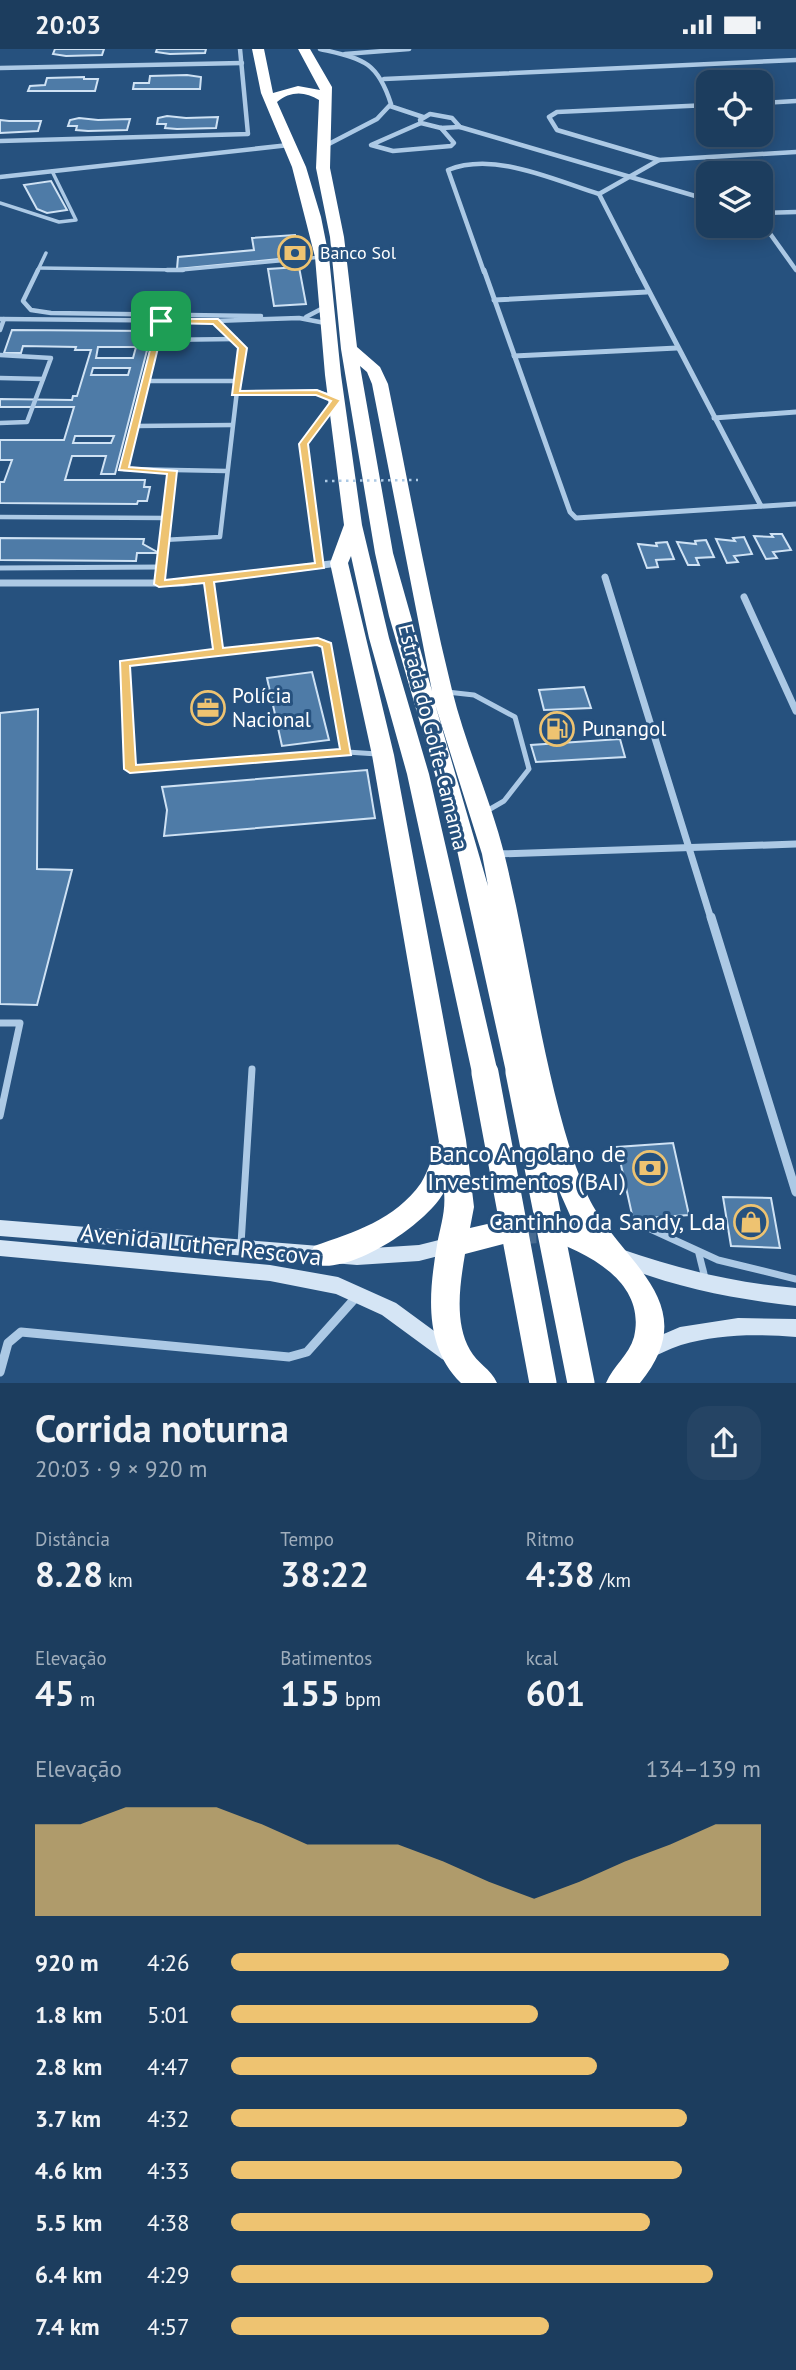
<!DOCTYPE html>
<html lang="pt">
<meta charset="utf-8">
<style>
body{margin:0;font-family:"PT Sans",sans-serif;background:#254464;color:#f1f3f6;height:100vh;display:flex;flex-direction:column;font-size:26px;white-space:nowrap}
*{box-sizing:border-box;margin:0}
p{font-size:23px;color:#a0aebc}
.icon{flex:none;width:38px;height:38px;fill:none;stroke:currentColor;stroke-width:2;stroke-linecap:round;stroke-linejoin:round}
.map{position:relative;height:1334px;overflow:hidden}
.side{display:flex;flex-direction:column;background:#1c3d5e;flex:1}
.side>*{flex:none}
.fabs{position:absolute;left:696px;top:21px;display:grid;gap:14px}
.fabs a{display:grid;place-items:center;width:77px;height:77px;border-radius:14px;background:#1c3d5e;box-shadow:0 4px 18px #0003,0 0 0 2px #3a5673;font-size:35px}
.pin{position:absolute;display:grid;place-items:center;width:60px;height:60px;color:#fff;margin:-30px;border-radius:14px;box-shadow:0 4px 10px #0006}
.round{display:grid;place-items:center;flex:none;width:74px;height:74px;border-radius:21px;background:#254464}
.head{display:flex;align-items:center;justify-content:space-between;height:119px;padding:0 35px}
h1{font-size:38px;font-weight:700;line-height:52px}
.figures{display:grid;grid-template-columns:repeat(3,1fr);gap:10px;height:119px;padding:7px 35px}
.figures div{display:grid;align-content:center}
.figures b{font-size:35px;font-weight:700}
.figures small{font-size:19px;font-weight:400}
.figures p{font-size:19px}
.chart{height:196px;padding:14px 35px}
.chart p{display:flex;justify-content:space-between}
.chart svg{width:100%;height:126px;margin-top:7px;fill:#eec371;opacity:.7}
ul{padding:0 35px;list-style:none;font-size:23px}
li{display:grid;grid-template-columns:112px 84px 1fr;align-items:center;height:52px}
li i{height:18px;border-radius:9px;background:#eec371}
.status{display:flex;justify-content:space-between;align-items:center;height:49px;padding:0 35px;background:#1c3d5e;direction:ltr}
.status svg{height:19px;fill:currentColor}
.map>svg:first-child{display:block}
</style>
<div class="status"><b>20:03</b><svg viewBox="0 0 49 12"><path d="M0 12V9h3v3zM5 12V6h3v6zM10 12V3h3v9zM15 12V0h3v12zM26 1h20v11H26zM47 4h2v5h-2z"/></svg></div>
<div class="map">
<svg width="796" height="1334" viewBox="0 0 796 1334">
<rect width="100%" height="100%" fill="#26517e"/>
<g fill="#4e7ba7" stroke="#cfe2f4" stroke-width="2" fill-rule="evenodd">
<polygon points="55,0 104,0 102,6 66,7 53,5"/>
<polygon points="157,0 206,0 205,4 170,5 156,3"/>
<polygon points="187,26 201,28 200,40 133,40 134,34 149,34 150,27"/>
<polygon points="84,28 84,30 98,30 95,42 28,42 30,37 45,36 47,29"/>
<polygon points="167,67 186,69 218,68 216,79 177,80 165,79 166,75 157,75 158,69"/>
<polygon points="79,69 98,71 130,70 127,81 88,82 76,81 77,77 68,77 70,71"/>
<polygon points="0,71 9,72 41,72 38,82 0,84"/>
<polygon points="51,132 67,161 47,164 37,160 24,136"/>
<polygon points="295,186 299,208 177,220 178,208 254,201 252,189"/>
<polygon points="299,218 306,255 274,257 268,220"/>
<path d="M12,281L152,282L115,425H101L106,407H72L65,431H145L144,438H150L147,452H138L137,455L0,454V433H4L12,411H0V391H64L74,358H0V350L72,351L73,347H77L91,301H75L76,298L23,297L21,304H4ZM98,298H136L133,309H96ZM93,319H130L128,326H91ZM75,387H114L111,394H73Z"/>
<polygon points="771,485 782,485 791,501 773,503 777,509 766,510 754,487 773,488"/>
<polygon points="744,488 752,505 734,507 738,513 727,514 716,490 735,492 733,489"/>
<polygon points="0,489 144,490 143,495 159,504 137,504 136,512 0,511"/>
<polygon points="706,491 714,508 696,509 699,516 688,516 677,493 696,495 695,492"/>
<polygon points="667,493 674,510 656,511 658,518 647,519 638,495 657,497 656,494"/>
<polygon points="312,623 329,691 282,697 267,629"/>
<polygon points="584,638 591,659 544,661 539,641"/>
<polygon points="38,660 37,820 72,821 37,956 0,955 0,664"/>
<polygon points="620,690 625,708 536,713 531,696"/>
<polygon points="367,721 375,769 164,787 167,761 162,738"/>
<polygon points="673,1094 689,1166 633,1170 617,1098"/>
<polygon points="723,1148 771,1149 780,1199 731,1197"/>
</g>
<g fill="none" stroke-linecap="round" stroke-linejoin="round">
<polyline stroke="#476b91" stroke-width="27" stroke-dasharray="27 13" stroke-linecap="butt" points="509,1182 554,1180"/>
<g stroke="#acc9e5" stroke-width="3.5">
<polyline points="0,154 59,173 76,171 52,122"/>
<polyline points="39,219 181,221 322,208"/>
<polyline points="37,223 46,204"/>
</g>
<g stroke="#acc9e5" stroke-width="4.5">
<polyline points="38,221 23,252 31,261 51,264 261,267"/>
<polyline points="167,221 183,221"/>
<polyline points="306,268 325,258"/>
<polyline points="0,270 215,272 299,269 325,274"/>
<polyline points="161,272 124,420 226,422"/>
<polyline points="0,281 4,270"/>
<polyline points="156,291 236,290"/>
<polyline points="0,306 51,309 27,373 0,374"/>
<polyline points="0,329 43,330"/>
<polyline points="146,332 237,332"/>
<polyline points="236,344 317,343 333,348"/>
<polyline points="136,377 232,376"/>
<polyline points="0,468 166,469"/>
<polyline points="163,491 220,488 242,299 215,272"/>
<polyline points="162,506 172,422"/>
<polyline points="319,506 303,395 333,355"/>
</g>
<g stroke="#acc9e5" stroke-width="5">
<polyline points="318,505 320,516"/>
<polyline points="0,519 161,518"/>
<polyline points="208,531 219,603"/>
<polyline points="159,535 162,505"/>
<polygon points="324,593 328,597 347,703 130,720 124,614"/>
<polyline points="447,643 474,646 515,668 529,720 504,752 485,763"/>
<polyline points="347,703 377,705"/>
</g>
<g stroke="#acc9e5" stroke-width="7">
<polyline points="0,974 20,974 0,1067"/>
<polyline points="646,1178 718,1211 796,1230"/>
<polyline points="241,1195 252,1020"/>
<polyline points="699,1205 705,1229"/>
</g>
<g stroke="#acc9e5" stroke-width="4.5">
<path d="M320,0C362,10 377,11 391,55L377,70L323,98"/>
<polyline points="345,5 409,0"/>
<polyline points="0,19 242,14"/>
<polyline points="384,30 796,11"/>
<polyline points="761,54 796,52"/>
<polyline points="709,56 557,63 549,68 557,81 659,111 796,103"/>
<polyline points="390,57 423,68"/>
<polygon points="430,65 452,69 460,78 441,79 421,74 420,71"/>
<polyline points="421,74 371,96 393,102 451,97 454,94 441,79"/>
<polyline points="460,78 709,151"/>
<polyline points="0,92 248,85 240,0"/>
<polyline points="0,128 289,96"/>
<polyline points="761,164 796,163"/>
<polyline points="761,172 796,221"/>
<path d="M484,223L448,121C494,102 554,131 599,145"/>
<polyline points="639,223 599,145 659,111"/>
</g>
<g stroke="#acc9e5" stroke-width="5">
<polyline points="484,221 570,463 576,469 796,455"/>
<polyline points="638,221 761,457"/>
<polyline points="494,251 647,243"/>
<polyline points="514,307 677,299"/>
<polyline points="714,369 796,363"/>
</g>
<g stroke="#acc9e5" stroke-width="7">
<polyline points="605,528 711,870"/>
<polyline points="0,534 182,534 338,514"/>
<polyline points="744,548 796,662"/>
<polyline points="497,805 796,795"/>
</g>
<g stroke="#acc9e5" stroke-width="9">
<polyline points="711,868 796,1143"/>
<polyline points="0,1323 8,1294 21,1283 289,1308 307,1303 358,1246"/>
</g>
<g fill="#d5e5f5" fill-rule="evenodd">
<polygon points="0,1171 357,1200 419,1196 451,1188 458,1190 461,1196 458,1202 419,1212 357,1216 0,1187"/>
<polygon points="0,1191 270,1216 338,1228 396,1254 456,1298 459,1304 456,1310 449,1313 442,1310 382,1266 336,1245 270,1232 0,1207"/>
<path d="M621,1200C679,1220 735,1234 796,1239V1257C733,1250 673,1238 614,1214L611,1208L614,1202Z"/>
<path d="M738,1269L796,1270V1288C757,1285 718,1285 681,1296C668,1300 657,1307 645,1311L638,1308L635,1302L638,1296L680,1278Z"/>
</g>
<path fill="#fff" fill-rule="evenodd" d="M252,0H264L273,44L298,37L320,41L298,0H310L332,38L330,119L344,188L357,298L380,318L388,335C409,437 427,540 452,641C466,698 491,751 505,808C530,910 542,1018 576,1118C581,1130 586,1145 593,1157C628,1218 703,1257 640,1334H606C613,1317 629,1306 634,1288C647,1232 586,1203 544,1189L540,1180L544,1171L554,1168L573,1173L549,1119L527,1031L519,1033L510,1030L506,1023L457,801L389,567L375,504L341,300L330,188L316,119L319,51C305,42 290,42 277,53L306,118L321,168L329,208L341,326L362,476L389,589L429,725L498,1024L494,1031L485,1034L476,1031L472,1024L407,725L369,589L351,507L348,514L394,706L466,1091L474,1158L470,1179L509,1170L519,1173L523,1182L519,1191L465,1205C460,1235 454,1273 470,1301C477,1314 491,1320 497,1334H461C423,1297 429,1243 437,1196C440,1178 446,1163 444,1143C427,1175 349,1227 314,1215L310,1206L314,1197C354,1183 395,1171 421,1134C429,1121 432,1107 439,1093L372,706L330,514L344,476L325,326L315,208L292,118L261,44ZM360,317L367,323L372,335L432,642L393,504ZM435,655L482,805L488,837Z"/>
<polyline stroke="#acc9e5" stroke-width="2.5" stroke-dasharray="2.5 4.5" stroke-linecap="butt" points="325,432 418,431"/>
<g stroke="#fff" stroke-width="27">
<polyline points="519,1023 581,1334"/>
<polyline points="485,1024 543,1334"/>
</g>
</g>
<path fill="#eec371" stroke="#fff" stroke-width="2" fill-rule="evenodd" d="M158,270H218L247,299L240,342L317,341L341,351L308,395L324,519L214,533L223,599L318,589L331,594L351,706L130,724L124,720L120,612L213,600L204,534L159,538L154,535L167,425L119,421ZM164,274L213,275L238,299L232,346H316L331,352L299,395L315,514L165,531L177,422L129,418ZM317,596L322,598L340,700L136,716L130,617Z"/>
<defs>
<g id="bank-ring" transform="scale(1.75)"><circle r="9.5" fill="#26517e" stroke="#eec371" stroke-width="1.5"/><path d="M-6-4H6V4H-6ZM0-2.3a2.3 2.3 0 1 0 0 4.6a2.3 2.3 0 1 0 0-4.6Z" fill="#eec371"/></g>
<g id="office-ring" transform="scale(1.75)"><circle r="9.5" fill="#26517e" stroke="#eec371" stroke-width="1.5"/><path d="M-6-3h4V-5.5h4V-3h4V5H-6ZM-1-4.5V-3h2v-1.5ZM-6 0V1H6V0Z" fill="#eec371"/></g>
<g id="fuel-ring" transform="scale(1.75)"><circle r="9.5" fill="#26517e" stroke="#eec371" stroke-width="1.5"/><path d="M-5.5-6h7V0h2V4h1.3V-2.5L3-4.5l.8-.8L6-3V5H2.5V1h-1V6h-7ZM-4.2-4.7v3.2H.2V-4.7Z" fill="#eec371"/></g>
<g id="shop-ring" transform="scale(1.75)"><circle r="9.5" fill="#26517e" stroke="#eec371" stroke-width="1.5"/><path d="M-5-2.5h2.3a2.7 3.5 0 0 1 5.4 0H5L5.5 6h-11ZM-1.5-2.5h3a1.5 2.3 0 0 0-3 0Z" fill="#eec371"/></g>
</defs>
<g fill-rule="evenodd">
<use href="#bank-ring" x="295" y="204"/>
<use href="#office-ring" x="208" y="659"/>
<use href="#fuel-ring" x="557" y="680"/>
<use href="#bank-ring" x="650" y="1119"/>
<use href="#shop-ring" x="751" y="1173"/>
</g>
<g text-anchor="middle" stroke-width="6" stroke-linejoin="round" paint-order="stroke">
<g font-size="18" fill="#fff" stroke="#26517e" text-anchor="start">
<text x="320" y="210">Banco Sol</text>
</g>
<g font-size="21" fill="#fff" stroke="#26517e" text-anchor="start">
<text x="232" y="654">Polícia<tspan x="232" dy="24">Nacional</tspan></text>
<text x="582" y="687">Punangol</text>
</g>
<g font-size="21" fill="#fff" stroke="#26517e">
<text transform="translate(433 688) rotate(76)" y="7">Estrada do Golfe-Camama</text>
</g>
<g font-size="24" fill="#fff" stroke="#26517e" text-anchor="end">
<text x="626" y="1113">Banco Angolano de<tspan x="626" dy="28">Investimentos (BAI)</tspan></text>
<text x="726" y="1181">Cantinho da Sandy, Lda</text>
</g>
<g font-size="24" fill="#fff" stroke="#26517e">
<text transform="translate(201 1196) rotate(6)" y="8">Avenida Luther Rescova</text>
</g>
</g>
</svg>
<div class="fabs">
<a><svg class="icon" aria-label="locate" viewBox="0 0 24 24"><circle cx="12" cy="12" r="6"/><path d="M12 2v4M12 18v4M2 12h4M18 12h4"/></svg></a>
<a><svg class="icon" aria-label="layers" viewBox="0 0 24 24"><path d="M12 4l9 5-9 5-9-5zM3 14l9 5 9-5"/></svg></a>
</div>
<div class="pin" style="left:161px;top:272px;background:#1e9e55"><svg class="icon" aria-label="arrive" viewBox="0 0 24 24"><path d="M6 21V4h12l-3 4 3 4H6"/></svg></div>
</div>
<section class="side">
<div class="head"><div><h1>Corrida noturna</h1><p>20:03 · 9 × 920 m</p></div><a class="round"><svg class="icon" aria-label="share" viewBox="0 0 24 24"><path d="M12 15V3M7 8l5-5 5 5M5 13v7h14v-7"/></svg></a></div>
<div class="figures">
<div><p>Distância</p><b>8.28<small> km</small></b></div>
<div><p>Tempo</p><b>38:22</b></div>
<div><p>Ritmo</p><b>4:38<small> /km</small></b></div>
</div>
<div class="figures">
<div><p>Elevação</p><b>45<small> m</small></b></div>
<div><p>Batimentos</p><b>155<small> bpm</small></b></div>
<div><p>kcal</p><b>601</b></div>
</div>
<div class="chart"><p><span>Elevação</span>134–139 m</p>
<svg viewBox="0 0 160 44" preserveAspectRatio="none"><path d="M0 44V12L10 12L20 6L30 6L40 6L50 12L60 19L70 19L80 19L90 25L100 32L110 38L120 32L130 25L140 19L150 12L160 12V44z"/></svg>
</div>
<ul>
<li><b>920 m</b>4:26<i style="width:94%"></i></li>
<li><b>1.8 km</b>5:01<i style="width:58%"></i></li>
<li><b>2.8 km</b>4:47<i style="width:69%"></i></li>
<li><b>3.7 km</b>4:32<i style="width:86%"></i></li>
<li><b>4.6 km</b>4:33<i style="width:85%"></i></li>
<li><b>5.5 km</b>4:38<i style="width:79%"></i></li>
<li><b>6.4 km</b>4:29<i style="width:91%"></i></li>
<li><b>7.4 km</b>4:57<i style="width:60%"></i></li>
</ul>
</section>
